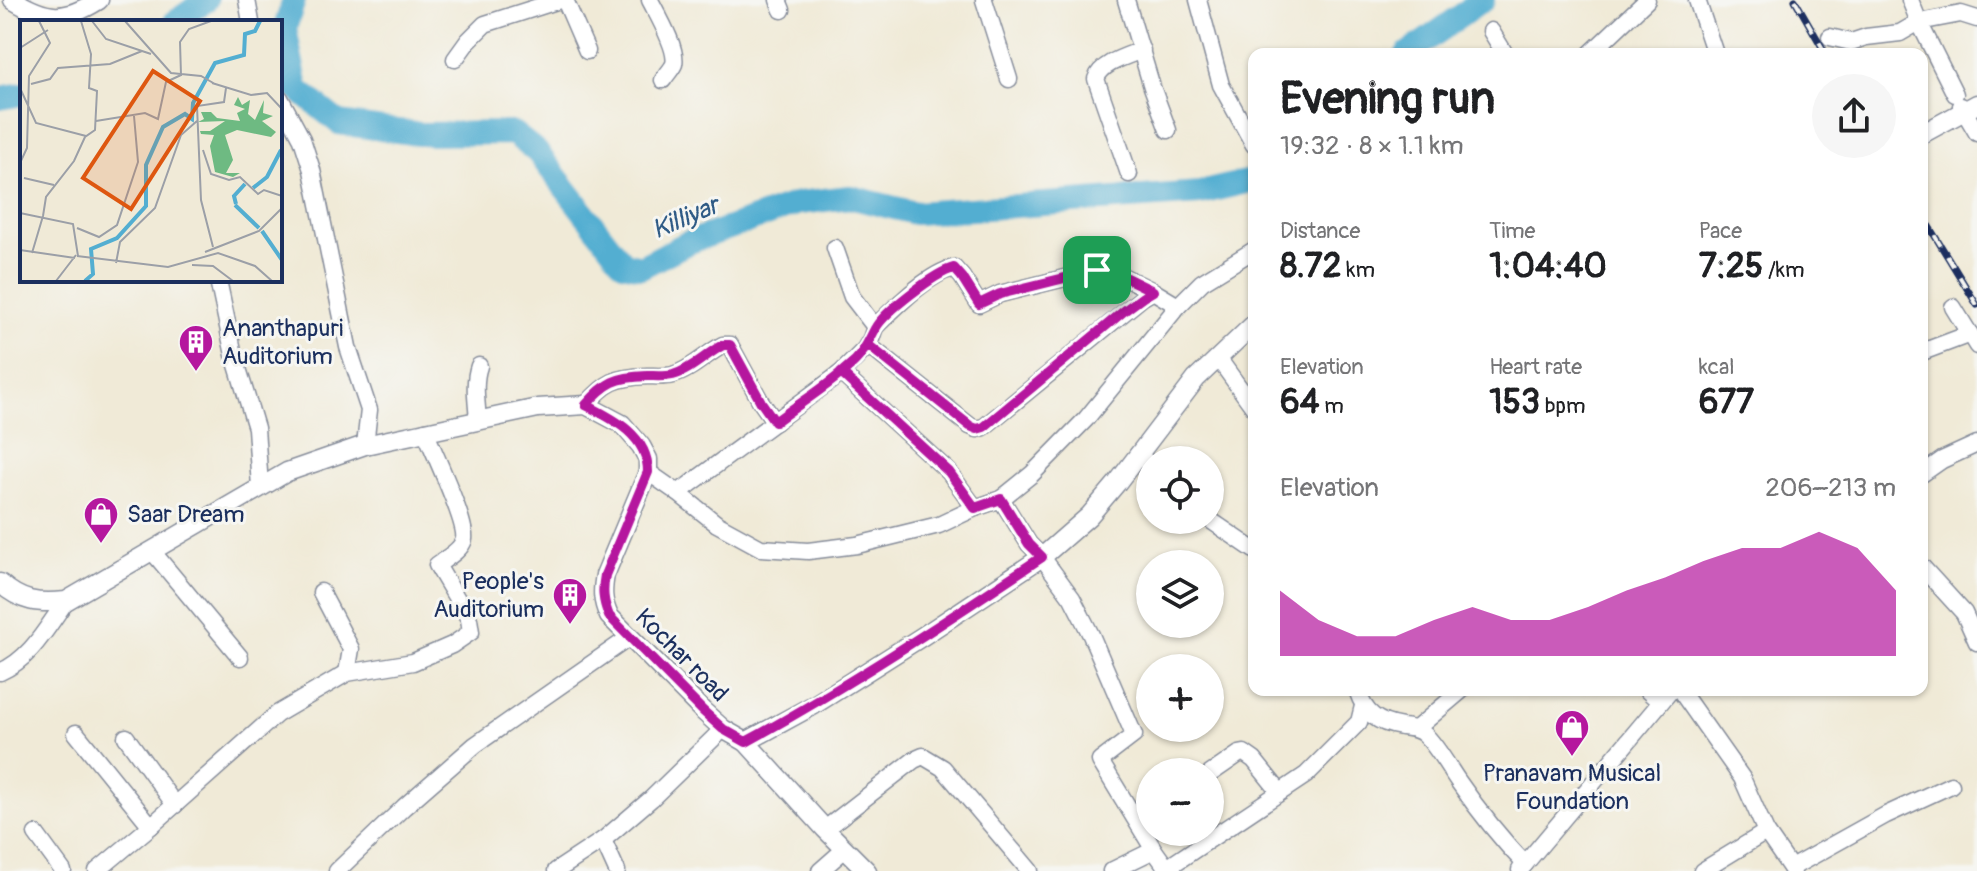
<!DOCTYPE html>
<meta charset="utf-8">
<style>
body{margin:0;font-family:Pangolin,sans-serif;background:#f6f6f6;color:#202124;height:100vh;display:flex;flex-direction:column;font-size:30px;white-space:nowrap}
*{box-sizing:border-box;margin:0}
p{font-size:26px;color:#757577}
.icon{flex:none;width:44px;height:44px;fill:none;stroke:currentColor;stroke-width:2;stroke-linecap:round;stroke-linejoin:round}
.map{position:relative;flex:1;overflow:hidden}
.side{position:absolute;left:1248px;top:48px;width:680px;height:648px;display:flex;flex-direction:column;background:#fff;border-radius:16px;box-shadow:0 2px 6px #0004}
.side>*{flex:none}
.buttons{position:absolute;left:1136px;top:446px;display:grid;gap:16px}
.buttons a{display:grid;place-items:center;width:88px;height:88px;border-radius:50%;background:#fff;box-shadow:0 2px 6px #0004;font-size:40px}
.pin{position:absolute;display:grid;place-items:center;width:68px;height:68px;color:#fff;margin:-34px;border-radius:16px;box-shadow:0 4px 12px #0006}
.round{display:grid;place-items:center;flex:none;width:84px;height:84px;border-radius:42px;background:#f6f6f6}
.summary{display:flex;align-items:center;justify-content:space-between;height:136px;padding:0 32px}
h1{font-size:44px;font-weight:800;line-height:60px}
.figures{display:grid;grid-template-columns:repeat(3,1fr);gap:12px;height:136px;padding:8px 32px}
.figures div{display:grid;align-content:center}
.figures b{font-size:34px;font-weight:800}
.figures small{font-size:22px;font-weight:400}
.figures p{font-size:22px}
.chart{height:224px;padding:16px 32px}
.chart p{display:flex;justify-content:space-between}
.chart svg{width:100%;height:144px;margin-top:8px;fill:#b5179e;opacity:.7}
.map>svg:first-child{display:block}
</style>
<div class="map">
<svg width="1977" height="871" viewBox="0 0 1977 871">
<rect width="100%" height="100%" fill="#f6f6f2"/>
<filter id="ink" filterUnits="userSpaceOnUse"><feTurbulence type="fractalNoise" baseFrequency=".0125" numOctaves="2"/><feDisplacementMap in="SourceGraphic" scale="16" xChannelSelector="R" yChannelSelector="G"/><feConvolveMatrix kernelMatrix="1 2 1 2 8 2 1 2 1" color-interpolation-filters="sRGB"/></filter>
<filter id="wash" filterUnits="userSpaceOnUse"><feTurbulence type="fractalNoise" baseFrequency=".006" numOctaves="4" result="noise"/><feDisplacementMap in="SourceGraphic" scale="32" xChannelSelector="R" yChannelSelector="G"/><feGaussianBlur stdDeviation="1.8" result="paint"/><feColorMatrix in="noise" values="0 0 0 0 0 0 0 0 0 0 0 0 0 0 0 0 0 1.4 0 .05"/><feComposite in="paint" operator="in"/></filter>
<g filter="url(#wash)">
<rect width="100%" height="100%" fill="#f0ead7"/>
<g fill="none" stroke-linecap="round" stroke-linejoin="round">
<g stroke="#53aed1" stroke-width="24">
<polyline points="294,0 285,28 297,89 339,123 419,134 513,133 537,152 623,263 641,267 687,243 799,203 850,197 915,213 1200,193 1254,180"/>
<polyline points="175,22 206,0"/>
<polyline points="1407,54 1483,0"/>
<polyline points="0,98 22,94"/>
</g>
</g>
</g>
<g filter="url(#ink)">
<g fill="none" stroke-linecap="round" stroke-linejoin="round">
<g stroke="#868c9a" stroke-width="19">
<g id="minor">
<polyline points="247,0 251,22"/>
<polyline points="565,0 587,51"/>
<path d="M650,0C657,14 678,49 674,64C672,69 666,75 663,80"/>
<polyline points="778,0 782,10"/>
<polyline points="984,0 1009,79"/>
<polyline points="1126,0 1152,87 1168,130"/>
<polyline points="1198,0 1221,85 1254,145"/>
<polyline points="1697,0 1715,54"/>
<polyline points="1910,0 1919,22 1961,14 1977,19"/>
<polyline points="1491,31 1505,54"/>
<polyline points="1830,37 1851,42 1866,37 1900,33 1919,22 1955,94"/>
<polyline points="1590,54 1647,0"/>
<polyline points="455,59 468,41 485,24 560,0"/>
<polyline points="280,98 302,139 312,170 348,347 369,410 365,445"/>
<polyline points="1961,106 1977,133"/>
<path d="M1129,174L1096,79C1101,63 1127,56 1142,50"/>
<polyline points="218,280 234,355 256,428 260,487"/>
<polyline points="1953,307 1977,346"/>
<path d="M875,327C895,308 927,274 954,268L962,277L979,304L1000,294L1097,270L1114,272L1153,291"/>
<polyline points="868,345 970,426 977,429 984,427 1143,297 1153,291 1178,306"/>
<polyline points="1922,352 1970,334"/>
<polyline points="1218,358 1254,408"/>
<polyline points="841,373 949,472 975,508"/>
<path d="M586,405C606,382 616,377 647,376C655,376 665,377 673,375C691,370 706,354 723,345H730L761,402L775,422"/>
<path d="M478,421C477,403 473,383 479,366"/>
<polyline points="1138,454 1150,465"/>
<polyline points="648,472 678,493 717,524 761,548 808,551 857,545 939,525 975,508 1001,499 1032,474 1086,419 1178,306 1202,282 1254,250"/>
<polyline points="1922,474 1942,460 1977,444"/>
<polyline points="678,493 841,373 865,349 871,339 875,327 852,297 835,248"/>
<polyline points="1001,499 1029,544 1042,557 1072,598 1091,635 1134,735 1100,761 1154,850 1169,871"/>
<polyline points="1210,520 1254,550"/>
<polyline points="152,551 240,657"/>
<polyline points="1922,567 1964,613 1977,642"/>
<polyline points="321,592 351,649 347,673"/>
<path d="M0,672C31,659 47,627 66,601"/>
<path d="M1357,690C1365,714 1377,723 1402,727C1411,728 1419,729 1425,735C1436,745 1449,768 1458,781C1478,810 1501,839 1525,864"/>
<polyline points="1647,690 1660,702"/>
<polyline points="1680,690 1742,778 1766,832 1793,871"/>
<polyline points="1416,729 1462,690"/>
<polyline points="76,733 151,826"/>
<polyline points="126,737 175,805"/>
<polyline points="1210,774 1239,754 1244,753 1254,760 1279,791"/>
<polyline points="825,829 914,760 923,756 943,768 1030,871"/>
<polyline points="36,834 63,871"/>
<polyline points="603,840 617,871"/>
<polyline points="1167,868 1306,775 1359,722 1363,706"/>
<polyline points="1791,868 1886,815 1951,785"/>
<polyline points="1520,870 1671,690"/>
<path d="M97,871L151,826L277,714L347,673L413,662L452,645L471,632L469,619L437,565C445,559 462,550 464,539C467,522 433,451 425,431"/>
<polyline points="337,871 404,807 475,745 630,637"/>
<polyline points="556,871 603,840 651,799 723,729"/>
<polyline points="820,871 845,849"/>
<polyline points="1111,871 1154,850"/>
<polyline points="1702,871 1766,832"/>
</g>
</g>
<g stroke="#868c9a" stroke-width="21">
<g id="tertiary">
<path d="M13,0C48,21 64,22 99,0"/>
<polyline points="1922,134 1977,104"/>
<path d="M0,583C21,602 38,604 66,601L287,472L365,445L538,408L586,405L622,424L641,446L648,459V472L605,575C602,591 602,601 609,616L703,711L723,729L746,742L825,829L867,871"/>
<polyline points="746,742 814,705 923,636 1042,557 1089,516 1117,483 1196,379 1254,324"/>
</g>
</g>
<use href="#minor" stroke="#fff" stroke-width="16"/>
<use href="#tertiary" stroke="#fff" stroke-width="18"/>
<g stroke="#1b2f5e" stroke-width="7">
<g id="rail">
<polyline points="1795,0 1826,54"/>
<polyline points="1922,215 1977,305"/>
</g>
</g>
<use href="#rail" stroke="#f6f6f2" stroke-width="4" stroke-dasharray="12" stroke-linecap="butt"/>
</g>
</g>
<g fill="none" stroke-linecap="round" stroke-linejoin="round" filter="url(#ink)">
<g stroke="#fff" stroke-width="16">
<path id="route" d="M1097,270L1000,294L979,304L962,277L954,268C936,272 883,313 875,329C869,340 865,351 855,361C832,384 801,402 775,422L761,402L730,345H723C706,354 691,370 673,375C665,377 655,376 647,376C616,377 606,382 586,405C614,419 648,436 648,472L605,575C602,591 603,601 609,616L703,711L723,729L746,742C848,686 945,622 1042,557L1029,544L1001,499L975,508L949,472L841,373L856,360L868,345L970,426L977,429L984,427L1124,311L1143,297L1153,291L1114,272L1097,270"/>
</g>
<use href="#route" stroke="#b5179e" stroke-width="10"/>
</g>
<defs>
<g id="building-pin" transform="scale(1.8)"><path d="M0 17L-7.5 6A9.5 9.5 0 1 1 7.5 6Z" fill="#b5179e" stroke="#f6f6f2"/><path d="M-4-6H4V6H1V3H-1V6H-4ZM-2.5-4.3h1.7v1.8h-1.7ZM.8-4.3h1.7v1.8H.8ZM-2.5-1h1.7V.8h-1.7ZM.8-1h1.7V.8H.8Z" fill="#fff"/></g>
<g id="shop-pin" transform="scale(1.8)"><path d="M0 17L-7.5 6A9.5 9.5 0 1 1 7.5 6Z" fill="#b5179e" stroke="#f6f6f2"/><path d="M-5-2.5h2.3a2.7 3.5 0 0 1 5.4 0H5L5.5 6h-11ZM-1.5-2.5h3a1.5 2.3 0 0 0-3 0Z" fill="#fff"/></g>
</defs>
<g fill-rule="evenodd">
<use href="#building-pin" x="196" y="342"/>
<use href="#shop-pin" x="101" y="514"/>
<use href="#building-pin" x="570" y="595"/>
<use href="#shop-pin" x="1572" y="727"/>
</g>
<g text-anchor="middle" stroke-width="6" stroke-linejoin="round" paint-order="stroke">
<g font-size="24" fill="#1b2f5e" stroke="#f6f6f2" text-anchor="start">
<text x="222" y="336">Ananthapuri<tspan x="222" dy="28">Auditorium</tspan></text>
<text x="127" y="522">Saar Dream</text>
<text x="544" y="589" text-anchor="end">People's<tspan x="544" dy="28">Auditorium</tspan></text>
<text x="1572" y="781" text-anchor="middle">Pranavam Musical<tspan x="1572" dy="28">Foundation</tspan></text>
</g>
<g font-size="24" fill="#1b2f5e" stroke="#f6f6f2">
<text transform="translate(682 655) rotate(45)" y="8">Kochar road</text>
</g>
<g font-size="26" font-style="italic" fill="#2f5b86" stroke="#f6f6f2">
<text transform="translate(685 217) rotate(-23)" y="9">Killiyar</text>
</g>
</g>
<g transform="translate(20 20)">
<rect width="262" height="262" fill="#f0ead7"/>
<path d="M218,77L222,85L230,80L228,94L235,100L244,80L243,93L253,96L242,101L256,112L251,117L217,110L205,115L213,140L206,153H220L213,157L195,152L190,126L194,115L181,114L180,111H190L205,101L178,102L184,99L181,92H191L197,98L220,101L217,93L225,89L214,85Z" fill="#6eba82"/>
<path fill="none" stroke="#53aed1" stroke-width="4" d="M233,168L247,157L261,130M216,184L214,176L225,164M215,185L239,208M242,211L262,240M65,261L73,254L71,229L97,218L126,186V145L143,107L165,94L172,99L173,83L195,43L224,35L225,14L235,11L240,1"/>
<path fill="none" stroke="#9b9fa7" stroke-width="2" d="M72,1L86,19L131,34M105,1L151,53L181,56L195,64M0,28L28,10M192,63L231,75L247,73L262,89M11,64L30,59L38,48L90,44L122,31M0,68L16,103L66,116M76,101L125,93L138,99L146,62L161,55L160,22L169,9L191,1M183,130L191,154L209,160L220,157L238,174L244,170L262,176M0,143L7,128L9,56L30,23L19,1M4,158L34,165M0,193L53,204L58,236M23,196L26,177L54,141L65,117L75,110L77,71L69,68L71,34L61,1M57,208L79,217L97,205L118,142L114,96M193,227L181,180L177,86L204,82L206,68M0,230L55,238M185,232L239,211L262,188M12,233L23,196M57,236L148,247L198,233L235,246L252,261M96,243L100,222L135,188L161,115L177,101M172,245L193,246L213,261M36,261L56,235"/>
<path fill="#de5710" fill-opacity="0.15" stroke="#de5710" stroke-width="4" d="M133,51L180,81L111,189L63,158Z"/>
<rect width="262" height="262" fill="none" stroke="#1b2f5e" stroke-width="4"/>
</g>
</svg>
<div class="buttons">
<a><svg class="icon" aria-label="locate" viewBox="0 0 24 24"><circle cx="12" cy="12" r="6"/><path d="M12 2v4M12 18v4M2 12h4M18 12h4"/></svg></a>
<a><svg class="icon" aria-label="layers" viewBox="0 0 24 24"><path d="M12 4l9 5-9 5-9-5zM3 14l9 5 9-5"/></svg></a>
<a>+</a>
<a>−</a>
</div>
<div class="pin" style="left:1097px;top:270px;background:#1e9e55"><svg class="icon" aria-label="arrive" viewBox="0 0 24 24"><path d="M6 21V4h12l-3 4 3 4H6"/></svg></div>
<section class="side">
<div class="summary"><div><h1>Evening run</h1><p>19:32 · 8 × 1.1 km</p></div><a class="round"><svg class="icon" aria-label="share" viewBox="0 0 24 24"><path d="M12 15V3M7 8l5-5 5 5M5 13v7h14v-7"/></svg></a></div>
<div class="figures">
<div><p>Distance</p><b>8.72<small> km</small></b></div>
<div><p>Time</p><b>1:04:40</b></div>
<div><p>Pace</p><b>7:25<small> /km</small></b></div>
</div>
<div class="figures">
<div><p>Elevation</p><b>64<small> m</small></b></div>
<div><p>Heart rate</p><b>153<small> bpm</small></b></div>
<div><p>kcal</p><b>677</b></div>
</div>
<div class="chart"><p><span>Elevation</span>206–213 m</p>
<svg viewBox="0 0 160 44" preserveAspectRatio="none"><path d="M0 44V24L10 33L20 38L30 38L40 33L50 29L60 33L70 33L80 29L90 24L100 20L110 15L120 11L130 11L140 6L150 11L160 24V44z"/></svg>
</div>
</section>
</div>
